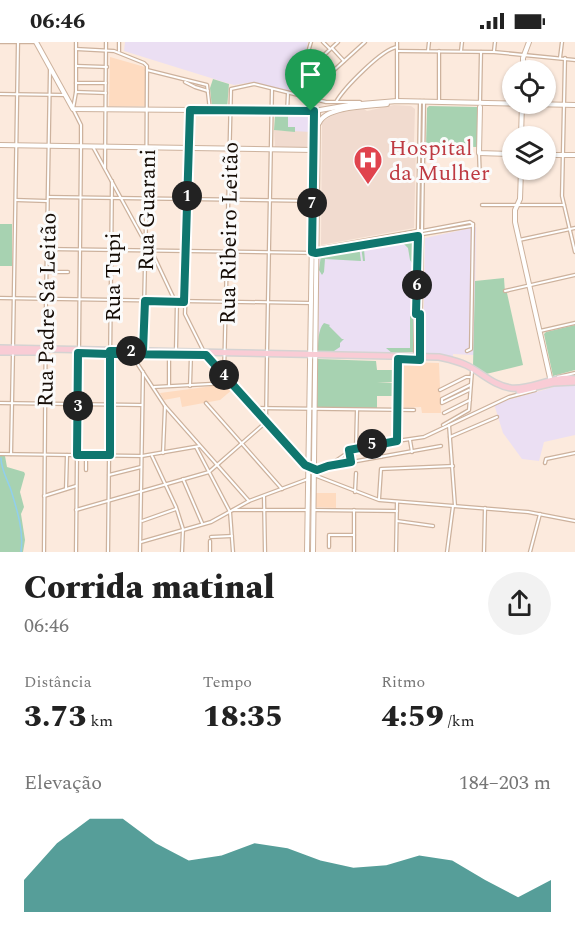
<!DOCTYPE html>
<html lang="pt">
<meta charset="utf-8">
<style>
body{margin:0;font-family:Spectral,serif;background:#f2f2f2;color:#222;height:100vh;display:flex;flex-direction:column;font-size:22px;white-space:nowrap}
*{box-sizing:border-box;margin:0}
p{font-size:20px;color:#767676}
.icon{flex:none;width:33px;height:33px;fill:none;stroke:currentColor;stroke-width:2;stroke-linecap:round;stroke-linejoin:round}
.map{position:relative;height:510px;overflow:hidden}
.sheet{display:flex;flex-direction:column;background:#fff;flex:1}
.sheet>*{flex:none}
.controls{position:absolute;left:502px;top:18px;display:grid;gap:12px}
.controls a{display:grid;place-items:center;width:54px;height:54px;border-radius:50%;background:#fff;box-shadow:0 2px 4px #0004;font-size:30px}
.pin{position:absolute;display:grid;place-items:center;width:51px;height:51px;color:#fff;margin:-62px -26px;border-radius:50% 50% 50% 0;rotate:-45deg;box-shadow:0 0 6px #0007}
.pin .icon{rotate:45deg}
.km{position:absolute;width:30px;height:30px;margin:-15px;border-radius:50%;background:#222;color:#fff;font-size:16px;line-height:30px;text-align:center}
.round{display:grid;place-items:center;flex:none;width:63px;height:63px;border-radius:32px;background:#f2f2f2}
.summary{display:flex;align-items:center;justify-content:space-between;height:102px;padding:0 24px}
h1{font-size:33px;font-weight:800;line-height:45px}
.stats{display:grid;grid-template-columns:repeat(3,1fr);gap:9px;height:102px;padding:6px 24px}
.stats div{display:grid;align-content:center}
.stats b{font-size:30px;font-weight:800}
.stats small{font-size:16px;font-weight:400}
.stats p{font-size:16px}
.chart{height:168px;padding:12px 24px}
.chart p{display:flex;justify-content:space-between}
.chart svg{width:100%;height:108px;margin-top:6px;fill:#0f766e;opacity:.7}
.status{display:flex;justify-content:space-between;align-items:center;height:42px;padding:0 30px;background:#fff;direction:ltr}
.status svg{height:16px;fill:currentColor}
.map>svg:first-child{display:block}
</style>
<div class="status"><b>06:46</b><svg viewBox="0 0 49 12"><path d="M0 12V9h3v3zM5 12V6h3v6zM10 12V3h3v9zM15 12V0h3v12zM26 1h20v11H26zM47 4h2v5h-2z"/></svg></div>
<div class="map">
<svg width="575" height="510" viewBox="0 0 575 510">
<rect width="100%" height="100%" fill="#fceadd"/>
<g fill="#ebdff3">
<polygon points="125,0 308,0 295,52 253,40 234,43 227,41 124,9"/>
<polygon points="288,72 311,73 311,90 295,90 295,85 288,85"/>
<polygon points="476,185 474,313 453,312 453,315 423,312 425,196"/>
<polygon points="417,194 413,310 318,310 319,215 321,213"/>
<polygon points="559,342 575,343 575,393 544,400 539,419 522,417 503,391 494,362 554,345"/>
</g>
<g fill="#fedbc0">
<polygon points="110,15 145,25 145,64 109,64"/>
<polygon points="401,320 439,321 441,371 422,371 421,365 399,366 399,321"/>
<polygon points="228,342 233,347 220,358 182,365 180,355 164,358 160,351"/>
<polygon points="316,451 336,451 336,466 316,465"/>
</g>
<g fill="#f1dbcf">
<polygon points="394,63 411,64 415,67 414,101 416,103 414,186 321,203 322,80 336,71 364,67 367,69"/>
<polygon points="274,88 311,90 310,106 275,106"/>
</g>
<g fill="#a7d2b1">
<polygon points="213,37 229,42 227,67 212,66 210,46"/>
<polygon points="429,64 477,65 477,105 426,104 427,66"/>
<polygon points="288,72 288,85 295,85 295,90 274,88 275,73"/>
<rect x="0" y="182" width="12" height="42"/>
<polygon points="417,194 417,206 414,208 412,221 410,218 408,206 403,201 364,207 365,219 363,219 361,204"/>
<polygon points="359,204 361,219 325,217 324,230 322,233 319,228 321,213"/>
<polygon points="504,236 505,251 507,251 523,323 486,332 473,324 475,239"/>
<polygon points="410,274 413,275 413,310 392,311 386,306 410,306"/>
<path d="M324,281L330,283L329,284L342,297H344L340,301V305L331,311L318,310C318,301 318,287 324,281Z"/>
<polygon points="575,283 575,328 553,334 544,292 546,290"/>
<polygon points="318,317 376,319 377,328 395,328 395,340 377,341 395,341 395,354 377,354 377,366 317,365"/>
<polygon points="0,414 5,414 7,425 24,430 25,432 20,450 24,465 21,472 25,498 23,510 0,510"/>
</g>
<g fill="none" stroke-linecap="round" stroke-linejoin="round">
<path stroke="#91cfed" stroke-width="1.5" d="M1,416C1,427 7,437 11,448C17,468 24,489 21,510"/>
<g stroke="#cdb29d" stroke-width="4.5">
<g id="street">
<polyline points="0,0 36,0"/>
<polyline points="76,0 76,50 73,67 81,83 81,105 79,307"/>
<polyline points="323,0 330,7"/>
<polyline points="332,6 344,19"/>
<polyline points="76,7 114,9 144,21 147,24 146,180 143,309"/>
<polyline points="119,9 119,0"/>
<polyline points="398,9 494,10 575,18"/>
<polyline points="428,9 429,0"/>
<polyline points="461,9 462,0"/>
<polyline points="494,9 495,0"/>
<polyline points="560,16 562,0"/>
<polyline points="565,16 562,154 575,210"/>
<polyline points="77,24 107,25"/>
<polyline points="147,28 207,43 210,68"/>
<polyline points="304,30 309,27 338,0"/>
<polyline points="185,40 195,45 208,49"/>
<polyline points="76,41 106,41"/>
<polyline points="76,50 106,51"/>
<polyline points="0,52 65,53"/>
<polyline points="296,52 311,0"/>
<polyline points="317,57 332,30 365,0"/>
<polyline points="397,59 397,0"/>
<path d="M336,60C344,46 382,7 397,5"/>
<polyline points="439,60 439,9"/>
<polyline points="480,60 481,10"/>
<polyline points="190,68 185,272 204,310"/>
<polyline points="287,70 288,51"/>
<polyline points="93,105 146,202"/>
<polyline points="479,111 480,138"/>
<polyline points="105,126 106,0"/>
<polyline points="48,155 318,159"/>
<polyline points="16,158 47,159"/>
<polyline points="482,163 564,163"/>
<circle cx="419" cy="191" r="3"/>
<polyline points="418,188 420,59"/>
<polyline points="422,189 424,59"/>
<polyline points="422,189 470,180 473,182 471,184 423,192"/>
<polyline points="519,198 575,186"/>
<polyline points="47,207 317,211 417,193"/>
<polyline points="151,208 175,259"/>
<polyline points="312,210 317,207 417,189"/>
<polyline points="47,230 68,230"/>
<polyline points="505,249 575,233"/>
<polyline points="0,256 310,261"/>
<polyline points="540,289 575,281"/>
<polyline points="13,306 18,0"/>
<polyline points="176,307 177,259"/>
<polyline points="467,309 471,307 473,182"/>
<polyline points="267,311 272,47"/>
<polyline points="131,312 165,364 249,459"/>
<polyline points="169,313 169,344"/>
<polyline points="206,313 307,425"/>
<polyline points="415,314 418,193"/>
<polyline points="420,318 422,193"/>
<polyline points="224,334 231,47 254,42 326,60 360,60"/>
<polyline points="558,335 575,331"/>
<polyline points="190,344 191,313"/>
<polyline points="154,345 229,341"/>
<polyline points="440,348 466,335 470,335"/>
<polyline points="469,348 442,361 442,357 470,343"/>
<polyline points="0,361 142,363"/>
<polyline points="206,361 282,447"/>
<polyline points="252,366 414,368"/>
<polyline points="444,371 470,358"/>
<polyline points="266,380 267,314"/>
<polyline points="443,383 469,368 472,329"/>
<polyline points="449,383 455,464"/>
<polyline points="450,395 497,375"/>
<polyline points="397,398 398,317"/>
<polyline points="410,398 412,410"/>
<polyline points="380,401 381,415"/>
<polyline points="196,405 230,470 233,510"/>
<polyline points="356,405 357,368"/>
<polyline points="349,408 351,420"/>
<polyline points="163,411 165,364"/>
<polyline points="0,412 142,414 200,404"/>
<polyline points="11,412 13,310"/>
<polyline points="152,414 176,465 183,487 182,510"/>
<polyline points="545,421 546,417 575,411"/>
<polyline points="329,424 441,404"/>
<polyline points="86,428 86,413"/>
<polyline points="315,428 328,424 356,405 424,395 509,355 535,348"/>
<polyline points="109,433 141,425"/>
<polyline points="314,433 379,458 528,470 575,479"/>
<polyline points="183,437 202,481"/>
<polyline points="66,447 67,413"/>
<polyline points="355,450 356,431"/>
<polyline points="44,454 76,444"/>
<polyline points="264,454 265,510"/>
<polyline points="379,457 381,427 453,424"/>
<polyline points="76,468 209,430 265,381"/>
<polyline points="233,468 308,468"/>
<polyline points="313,468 397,469"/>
<polyline points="354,468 354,510"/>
<polyline points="142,479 176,467"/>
<polyline points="397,479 433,484"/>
<polyline points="211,495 232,494"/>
<polyline points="210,499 210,510"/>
<polyline points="141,500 211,480 249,459 308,437"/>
<polyline points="329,505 329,493 354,493"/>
<polyline points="44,510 46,257 50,27"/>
<polyline points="76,510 78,311"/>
<polyline points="108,510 112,139"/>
<polyline points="140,510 143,330"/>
<polyline points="396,510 397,460"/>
<polyline points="447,510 453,464"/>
<polyline points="484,510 485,466"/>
<polyline points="530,510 540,472"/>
</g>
</g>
<g stroke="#cdb29d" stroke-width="6">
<g id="secondary">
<polyline points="36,0 73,67 314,69 349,63 397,59 575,63"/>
<polyline points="523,28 523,16 529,0"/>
<polyline points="480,65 479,111 513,112"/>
<path d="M319,81C326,64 370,64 387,62"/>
<polyline points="521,94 522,62"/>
<polyline points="0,103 314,108"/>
<polyline points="546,113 575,113"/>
<polyline points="521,128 520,157 515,168 515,180 551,340"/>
<polyline points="307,510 314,69"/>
<polyline points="313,510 318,68"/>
</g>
</g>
<g stroke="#d5d3d2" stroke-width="8">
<g id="primary">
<path d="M0,306L439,315C448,317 458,319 466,323C481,330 494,344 511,346C533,348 552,333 575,337"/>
<polyline points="0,310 40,310"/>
<polyline points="519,349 553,341 575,340"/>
</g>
</g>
<use href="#street" stroke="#fff" stroke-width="2"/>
<use href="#secondary" stroke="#fff" stroke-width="4"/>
<use href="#primary" stroke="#f9ccd5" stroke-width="5"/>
</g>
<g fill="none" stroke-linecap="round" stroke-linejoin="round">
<g stroke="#fff" stroke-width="12">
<polyline id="route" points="311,69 190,68 184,260 145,259 143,309 110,309 110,413 77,413 78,311 109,312 114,312 206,313 305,423 317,428 328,424 351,420 349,408 397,399 398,317 420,318 420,272 416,272 418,194 316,211 312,210 314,69 311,69"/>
</g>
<use href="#route" stroke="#0f766e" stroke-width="8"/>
</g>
<defs>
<g id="hospital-pin" transform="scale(1.5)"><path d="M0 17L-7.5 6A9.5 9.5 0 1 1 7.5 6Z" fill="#e0444e" stroke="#fbfbfb"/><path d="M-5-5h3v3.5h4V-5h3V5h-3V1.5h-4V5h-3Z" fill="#fff"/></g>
</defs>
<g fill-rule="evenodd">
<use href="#hospital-pin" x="368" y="118"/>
</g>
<g text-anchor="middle" stroke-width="6" stroke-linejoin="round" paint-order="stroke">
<g font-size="22" fill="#be3a42" stroke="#fbfbfb" text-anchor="start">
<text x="389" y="113">Hospital<tspan x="389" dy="25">da Mulher</tspan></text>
</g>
<g font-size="22" fill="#150c05" stroke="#fbfbfb">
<text transform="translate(146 168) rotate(-89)" y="8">Rua Guarani</text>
<text transform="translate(228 191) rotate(-89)" y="8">Rua Ribeiro Leitão</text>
<text transform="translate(112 235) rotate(-90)" y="8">Rua Tupi</text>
<text transform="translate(46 268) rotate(-89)" y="8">Rua Padre Sá Leitão</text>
</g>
</g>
</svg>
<div class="controls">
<a><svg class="icon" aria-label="locate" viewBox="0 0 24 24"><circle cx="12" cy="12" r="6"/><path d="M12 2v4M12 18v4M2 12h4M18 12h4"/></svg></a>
<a><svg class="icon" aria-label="layers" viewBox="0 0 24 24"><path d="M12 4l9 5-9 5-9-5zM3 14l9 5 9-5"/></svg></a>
</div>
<div class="pin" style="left:311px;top:69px;background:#1e9e55"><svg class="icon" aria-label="arrive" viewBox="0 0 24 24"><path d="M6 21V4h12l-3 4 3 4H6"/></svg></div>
<b class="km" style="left:187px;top:154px">1</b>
<b class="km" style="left:131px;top:309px">2</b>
<b class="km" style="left:78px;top:364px">3</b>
<b class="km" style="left:224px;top:333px">4</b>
<b class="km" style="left:372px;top:402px">5</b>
<b class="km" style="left:417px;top:243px">6</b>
<b class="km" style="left:312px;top:161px">7</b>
</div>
<section class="sheet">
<div class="summary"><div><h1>Corrida matinal</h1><p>06:46</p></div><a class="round"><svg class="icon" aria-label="share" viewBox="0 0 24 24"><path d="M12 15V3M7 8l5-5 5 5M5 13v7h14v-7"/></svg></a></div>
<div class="stats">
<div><p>Distância</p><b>3.73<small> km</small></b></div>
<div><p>Tempo</p><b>18:35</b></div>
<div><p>Ritmo</p><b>4:59<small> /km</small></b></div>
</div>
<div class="chart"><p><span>Elevação</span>184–203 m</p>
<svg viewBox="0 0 160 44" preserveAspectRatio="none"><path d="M0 44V31L10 16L20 6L30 6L40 16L50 23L60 21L70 16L80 18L90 23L100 26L110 25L120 21L130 23L140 31L150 38L160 31V44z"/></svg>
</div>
</section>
